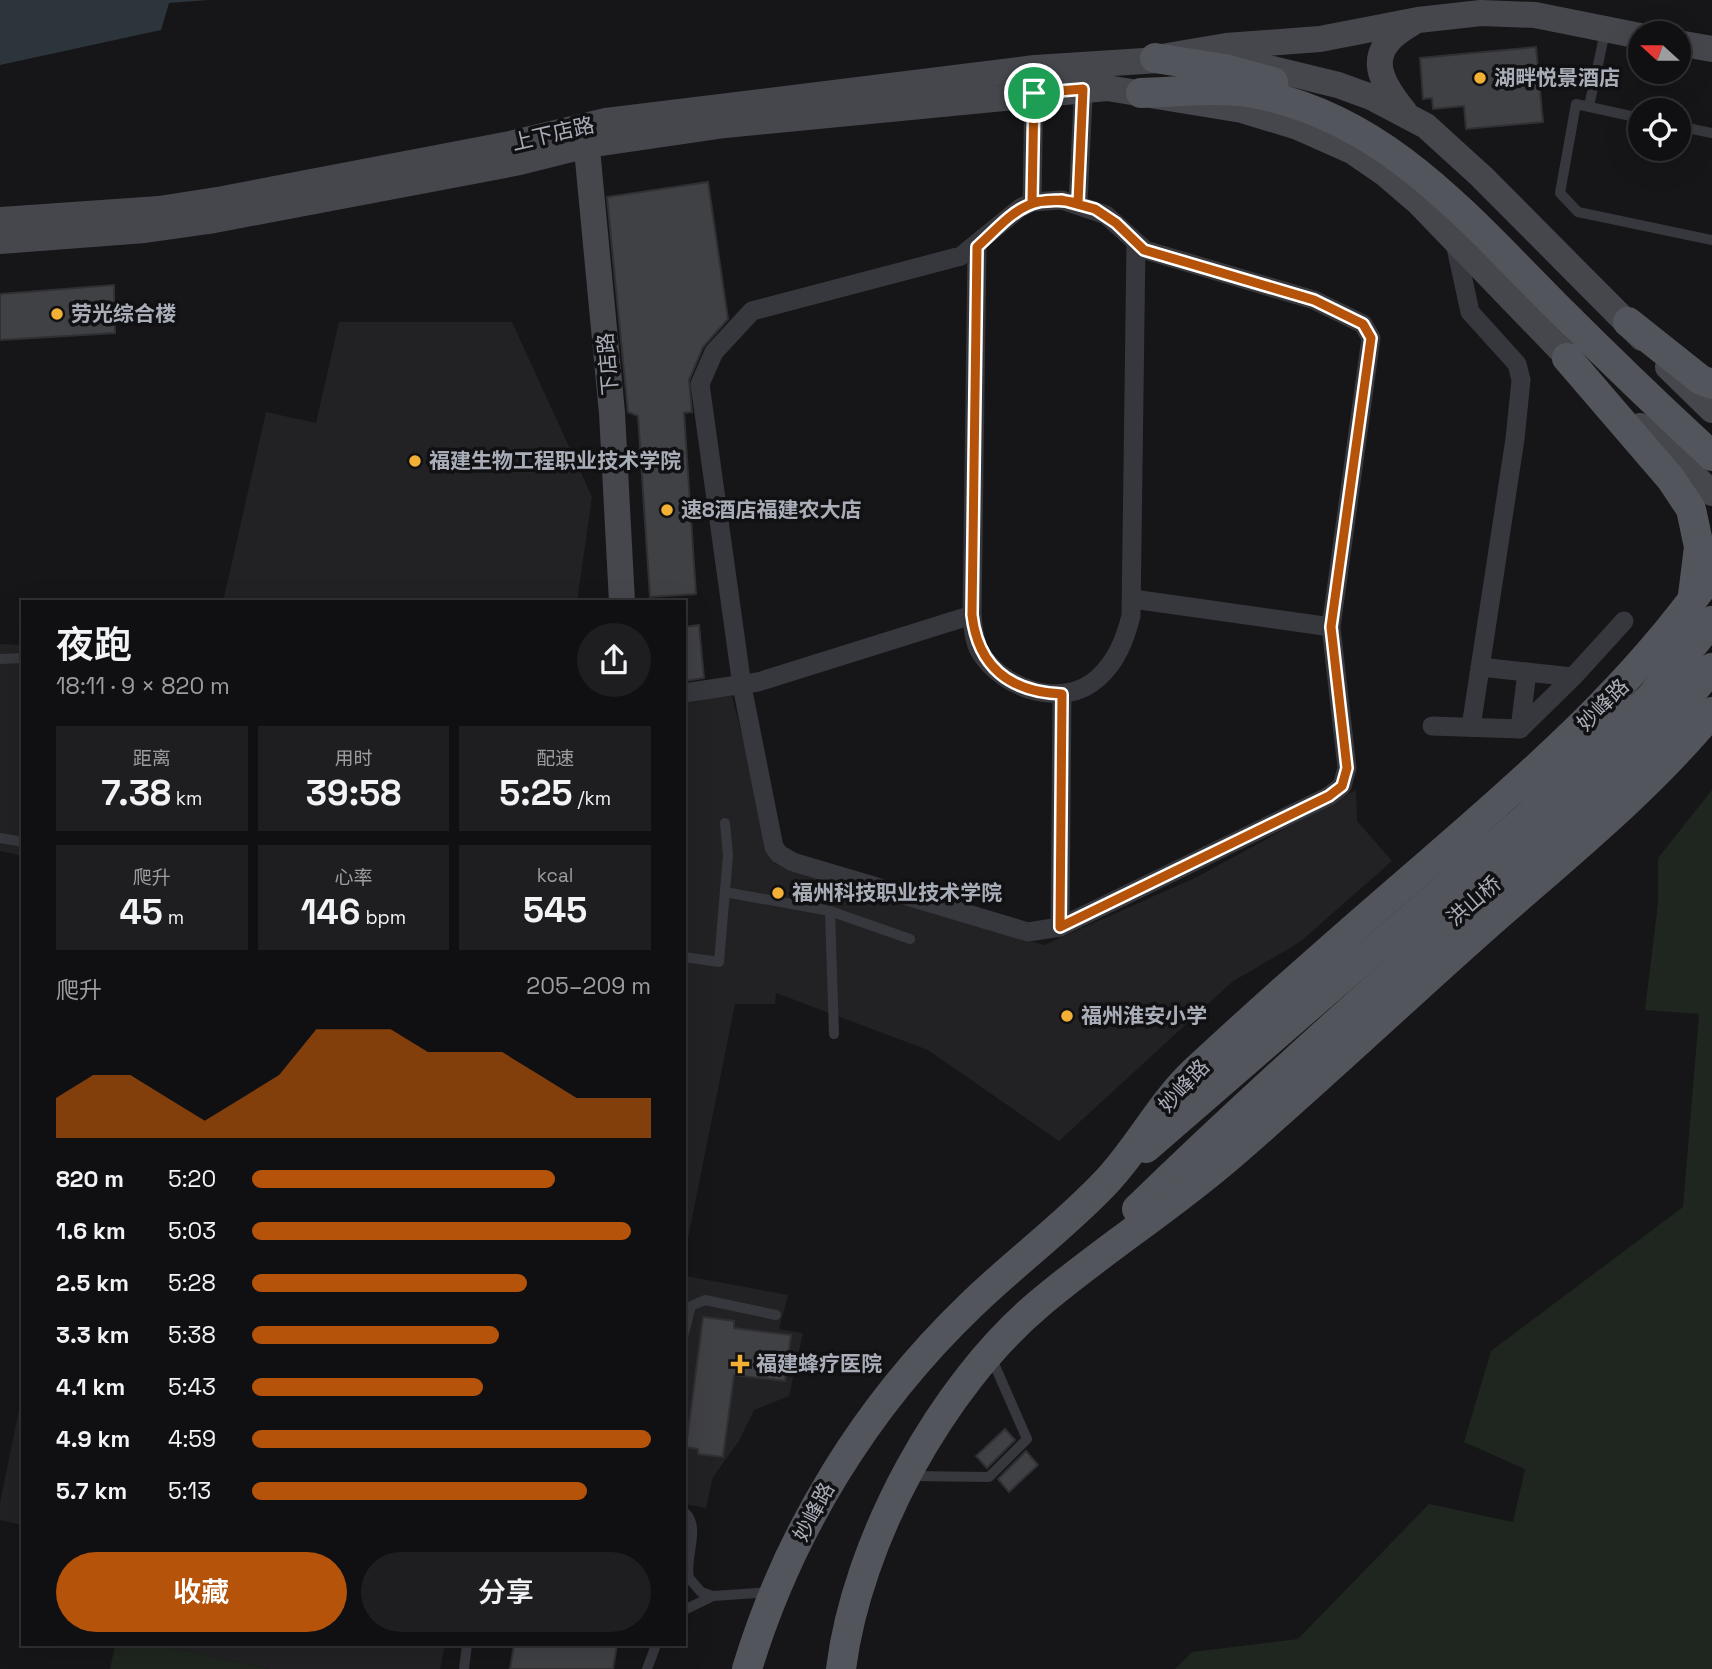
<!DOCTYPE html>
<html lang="zh">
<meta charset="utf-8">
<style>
body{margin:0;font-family:"Space Grotesk","Noto Sans SC",sans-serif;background:#1e1e20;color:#f1f3f6;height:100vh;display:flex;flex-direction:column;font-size:26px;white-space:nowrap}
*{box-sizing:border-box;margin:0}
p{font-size:23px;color:#9c9d9f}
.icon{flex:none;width:38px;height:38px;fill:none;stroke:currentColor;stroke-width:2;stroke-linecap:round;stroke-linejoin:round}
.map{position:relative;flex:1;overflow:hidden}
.side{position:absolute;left:21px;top:600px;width:665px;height:1046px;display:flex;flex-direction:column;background:#101012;border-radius:0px;box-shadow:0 7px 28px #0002,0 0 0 2px #303032}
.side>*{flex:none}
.needle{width:46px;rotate:291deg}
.controls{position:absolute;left:1628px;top:21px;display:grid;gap:14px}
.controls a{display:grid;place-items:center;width:63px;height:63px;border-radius:50%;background:#101012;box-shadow:0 7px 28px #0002,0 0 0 2px #303032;font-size:35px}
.pin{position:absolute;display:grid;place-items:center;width:60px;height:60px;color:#fff;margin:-30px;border:4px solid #fff;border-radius:50%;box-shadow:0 2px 7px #0007}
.round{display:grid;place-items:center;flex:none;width:74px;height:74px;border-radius:37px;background:#1e1e20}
.headline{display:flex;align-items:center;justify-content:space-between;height:119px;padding:0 35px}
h1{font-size:38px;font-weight:600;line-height:52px}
.figures{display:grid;grid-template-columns:repeat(3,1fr);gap:10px;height:119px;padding:7px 35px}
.figures div{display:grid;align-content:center;border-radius:0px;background:#1e1e20;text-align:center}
.figures b{font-size:35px;font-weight:600}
.figures small{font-size:19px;font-weight:400}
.figures p{font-size:19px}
.chart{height:196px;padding:14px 35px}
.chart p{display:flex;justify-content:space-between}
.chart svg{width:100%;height:126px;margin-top:7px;fill:#b45309;opacity:.7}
.primary-button{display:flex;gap:14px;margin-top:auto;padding:14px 35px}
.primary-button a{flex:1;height:80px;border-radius:42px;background:#b45309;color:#fff;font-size:28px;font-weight:600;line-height:80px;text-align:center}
.primary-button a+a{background:#1e1e20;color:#f1f3f6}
ul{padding:0 35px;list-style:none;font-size:23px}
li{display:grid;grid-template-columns:112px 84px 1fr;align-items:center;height:52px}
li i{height:18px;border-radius:9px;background:#b45309}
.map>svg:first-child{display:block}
</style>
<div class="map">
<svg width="1712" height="1669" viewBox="0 0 1712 1669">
<rect width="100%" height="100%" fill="#161618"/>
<g fill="#222225">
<polygon points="339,322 512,322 592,497 577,602 223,602 266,412 316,423"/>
<polygon points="0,644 23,645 23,856 0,851"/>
<polygon points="732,696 775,864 1044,945 1197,877 1356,790 1357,821 1392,861 1300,942 1232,982 1059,1141 928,1050 776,993 775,1004 735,1004 684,1258 684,701"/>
<polygon points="686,1276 788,1295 779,1329 803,1333 789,1396 754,1410 739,1441 713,1477 706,1508 684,1504"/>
<polygon points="23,1390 23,1525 0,1520 0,1503"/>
<polygon points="159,1645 445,1645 440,1669 269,1669"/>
</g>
<g fill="#1e261f">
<polygon points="1712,790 1712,1669 1175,1669 1192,1652 1298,1639 1429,1504 1513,1522 1525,1469 1464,1442 1491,1351 1683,1207 1699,1014 1645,1010 1658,903 1658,858"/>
<polygon points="115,1645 159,1645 269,1669 110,1669"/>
</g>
<polygon fill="#2c353c" points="0,0 208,0 169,3 161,30 0,65"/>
<g fill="#404145" stroke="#303034" stroke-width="2">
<polygon points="1536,47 1543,122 1466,129 1464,106 1433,109 1432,98 1423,99 1420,58"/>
<polygon points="708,182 728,319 703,347 689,380 692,412 684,413 696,594 650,597 638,416 628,412 607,197"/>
<polygon points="114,285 115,333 0,340 0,294"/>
<polygon points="699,625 704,678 684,681 684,627"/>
<polygon points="703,1317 734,1321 734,1328 791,1335 785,1381 734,1375 723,1457 698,1454 698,1449 686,1447"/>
<polygon points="1005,1429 1015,1440 987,1468 976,1456"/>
<polygon points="1026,1451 1038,1465 1009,1492 998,1479"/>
<polygon points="514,1645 617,1645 613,1669 510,1669"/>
</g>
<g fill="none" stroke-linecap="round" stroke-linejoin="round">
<g stroke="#37383d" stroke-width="10">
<polyline points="1589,106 1605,32"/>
<polyline points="1640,118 1576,104 1560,193 1578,212 1712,240"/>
<polyline points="1678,126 1712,133"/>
<polyline points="0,659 23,658"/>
<polyline points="0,838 23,842"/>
<polyline points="725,892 830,911 910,939"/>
<polyline points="830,911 834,1034"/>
<polyline points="684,957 719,962 728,855 725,823"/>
<polyline points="684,1333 691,1306 705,1300 776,1315"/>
<polyline points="911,1476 989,1477 1027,1439 992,1359"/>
<path d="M684,1512C702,1526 684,1558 689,1578L701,1592L713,1596"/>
<polyline points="684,1610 713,1596 771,1592"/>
<polyline points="464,1669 467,1645"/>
<polyline points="647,1669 656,1645"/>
</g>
<g stroke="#37383d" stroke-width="19">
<polygon points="1062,200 1106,215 1145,250 1314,300 1363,324 1371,338 1331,627 1347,768 1342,786 1329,796 1060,927 1028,932 793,862 779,854 774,847 742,686 700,384 714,352 752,311 961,256 1020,208 1032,202"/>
<polyline points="1032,202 1034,83"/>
<polyline points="1078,203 1084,78"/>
<polyline points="1455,243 1470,312 1517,364 1521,380 1515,439 1471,727"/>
<path d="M977,247L972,615C973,627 974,641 980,652C1003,689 1063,710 1098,678C1117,661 1125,639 1131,616L1136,243"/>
<polyline points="1133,599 1331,627"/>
<polyline points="1480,667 1573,677 1624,621"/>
<polyline points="684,693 758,682 972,615"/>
<polyline points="1432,726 1520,729 1527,672"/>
<polyline points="1520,729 1573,677"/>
<polyline points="1060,927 1062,694"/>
</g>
<g stroke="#45474d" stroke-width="26">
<polyline points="1678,43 1712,49"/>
<polyline points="1167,56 1226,46 1320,39 1418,20 1481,13 1535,15 1640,36"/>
<polyline points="1244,62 1338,85 1371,97 1426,126 1482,177 1642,338"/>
<path d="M1404,111C1375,76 1366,49 1411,24"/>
<polyline points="585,128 612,413 622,602"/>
<polyline points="0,220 159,209 223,199 510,144 606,121 1035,68 1175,59"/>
<polyline points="0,241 145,230 209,221 520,162 588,145 725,125 1107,88 1242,110 1298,127 1352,151 1384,173 1419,203 1581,371"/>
<polyline points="1668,367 1712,410"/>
<polyline points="1640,426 1712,493"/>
</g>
<g stroke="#53555c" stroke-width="30">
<polyline points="1155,58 1225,69 1273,82"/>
<path d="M1141,93C1175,92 1220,87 1253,93C1384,117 1466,216 1555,305C1607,357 1659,407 1712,456"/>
<polyline points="1628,322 1701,380 1712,384"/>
<polyline points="1567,358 1671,479 1691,509 1699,547 1693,595"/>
<polyline points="1146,1148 1526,818 1651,697 1712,621"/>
<path d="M1137,1209C1235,1114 1335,1023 1438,933C1533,849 1632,766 1712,668"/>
<path d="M747,1669C789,1531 866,1406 970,1306C1014,1263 1065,1226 1107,1181C1139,1147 1160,1104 1195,1071C1271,1000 1349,932 1428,864C1531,775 1633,686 1712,573"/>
<path d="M841,1669C857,1541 941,1386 1040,1303C1099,1253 1165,1211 1224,1161C1313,1085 1398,1004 1486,926C1563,858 1646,792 1712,712"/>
</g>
</g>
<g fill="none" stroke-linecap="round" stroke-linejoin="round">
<g stroke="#fff" stroke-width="14">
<path id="route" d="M1034,93L1032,202L1062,200L1095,209L1116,223L1144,250L1314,300L1363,324L1371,338L1331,627L1347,768L1342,786L1329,796L1060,927L1062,694C1010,692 978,667 972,615L977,247C1012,215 1026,192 1078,203L1083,89L1034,93"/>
</g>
<use href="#route" stroke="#b45309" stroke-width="9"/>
</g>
<g fill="#f2b134" stroke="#111113" stroke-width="2.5">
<circle cx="1480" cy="78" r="7"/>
<circle cx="57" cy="314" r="7"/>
<circle cx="415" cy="461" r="7"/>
<circle cx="667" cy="510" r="7"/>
<circle cx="778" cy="893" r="7"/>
<circle cx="1067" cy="1016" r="7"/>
<path d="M736.5 1353.5h7v7h7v7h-7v7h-7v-7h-7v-7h7z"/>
</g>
<g text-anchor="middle" stroke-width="7" stroke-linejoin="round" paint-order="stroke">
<g font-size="21" font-weight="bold" fill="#a8adb8" stroke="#111113" text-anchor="start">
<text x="1494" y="85">湖畔悦景酒店</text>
<text x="71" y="321">劳光综合楼</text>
<text x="429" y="468">福建生物工程职业技术学院</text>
<text x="681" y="517">速8酒店福建农大店</text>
<text x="792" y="900">福州科技职业技术学院</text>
<text x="1081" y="1023">福州淮安小学</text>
<text x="756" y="1371">福建蜂疗医院</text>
</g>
<g font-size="21" fill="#a8adb8" stroke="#111113">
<text transform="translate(553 134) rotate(-13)" y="7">上下店路</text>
<text transform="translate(608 364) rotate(-95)" y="7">下店路</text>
<text transform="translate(1603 705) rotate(-45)" y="7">妙峰路</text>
<text transform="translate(1474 901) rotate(-41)" y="7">洪山桥</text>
<text transform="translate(1184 1086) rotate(-47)" y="7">妙峰路</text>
<text transform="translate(814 1512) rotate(-62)" y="7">妙峰路</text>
</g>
</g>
</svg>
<div class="controls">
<a><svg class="needle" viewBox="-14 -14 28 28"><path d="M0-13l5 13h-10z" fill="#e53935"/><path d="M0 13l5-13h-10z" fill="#9c9d9f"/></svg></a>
<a><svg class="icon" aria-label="locate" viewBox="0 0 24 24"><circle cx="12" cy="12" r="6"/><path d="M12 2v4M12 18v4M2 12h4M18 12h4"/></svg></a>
</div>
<div class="pin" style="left:1034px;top:93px;background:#1e9e55"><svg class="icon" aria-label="arrive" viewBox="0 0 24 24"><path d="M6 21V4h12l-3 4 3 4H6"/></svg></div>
<section class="side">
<div class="headline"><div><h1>夜跑</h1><p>18:11 · 9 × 820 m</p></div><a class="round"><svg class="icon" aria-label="share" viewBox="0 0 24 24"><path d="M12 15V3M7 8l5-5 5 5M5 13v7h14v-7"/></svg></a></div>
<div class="figures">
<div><p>距离</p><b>7.38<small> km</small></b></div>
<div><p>用时</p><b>39:58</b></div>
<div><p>配速</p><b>5:25<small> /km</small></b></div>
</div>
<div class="figures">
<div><p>爬升</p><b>45<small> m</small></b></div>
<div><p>心率</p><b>146<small> bpm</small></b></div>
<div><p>kcal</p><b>545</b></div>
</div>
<div class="chart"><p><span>爬升</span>205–209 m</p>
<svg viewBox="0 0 160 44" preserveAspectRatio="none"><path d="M0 44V30L10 22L20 22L30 30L40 38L50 30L60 22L70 6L80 6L90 6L100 14L110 14L120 14L130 22L140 30L150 30L160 30V44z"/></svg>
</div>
<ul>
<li><b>820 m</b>5:20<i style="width:76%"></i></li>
<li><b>1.6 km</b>5:03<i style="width:95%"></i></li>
<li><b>2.5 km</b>5:28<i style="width:69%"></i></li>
<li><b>3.3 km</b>5:38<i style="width:62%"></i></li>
<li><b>4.1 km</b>5:43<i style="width:58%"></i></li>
<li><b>4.9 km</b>4:59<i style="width:100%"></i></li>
<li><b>5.7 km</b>5:13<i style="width:84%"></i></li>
</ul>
<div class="primary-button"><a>收藏</a><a>分享</a></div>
</section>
</div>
